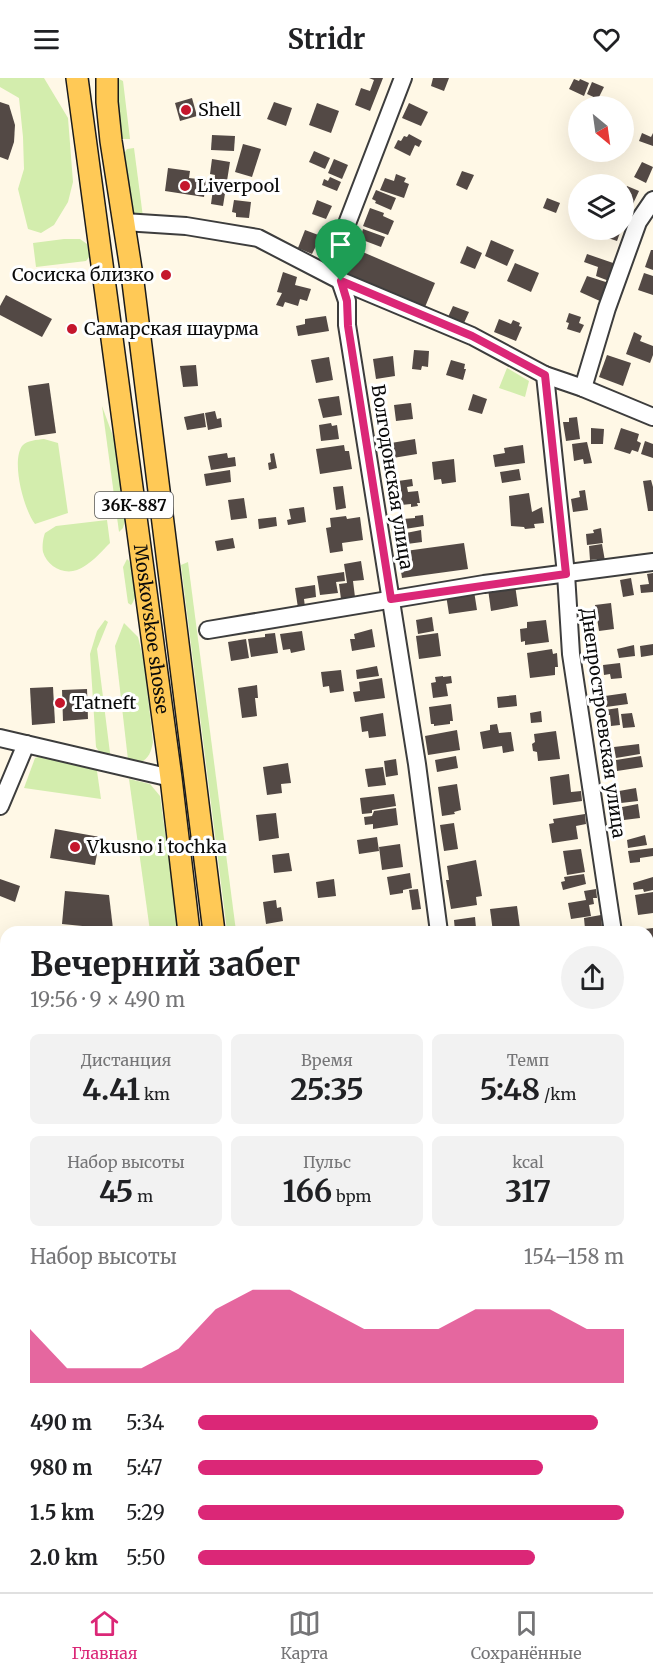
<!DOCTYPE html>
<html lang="ru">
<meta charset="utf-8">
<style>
body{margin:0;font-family:Merriweather,serif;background:#f2f2f2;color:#202124;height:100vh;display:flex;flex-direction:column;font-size:22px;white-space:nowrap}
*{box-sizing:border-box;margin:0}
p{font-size:20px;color:#757577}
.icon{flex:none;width:33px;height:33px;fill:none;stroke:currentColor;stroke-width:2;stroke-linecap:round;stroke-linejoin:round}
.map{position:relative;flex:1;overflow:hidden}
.side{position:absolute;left:0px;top:848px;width:654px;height:668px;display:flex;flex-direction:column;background:#fff;border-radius:18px 18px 0 0;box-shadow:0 6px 24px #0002}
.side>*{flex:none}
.needle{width:39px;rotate:151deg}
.fabs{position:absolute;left:568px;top:18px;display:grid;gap:12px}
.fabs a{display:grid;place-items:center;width:66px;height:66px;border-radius:50%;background:#fff;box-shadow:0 6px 24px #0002;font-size:30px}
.pin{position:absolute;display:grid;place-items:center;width:51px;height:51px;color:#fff;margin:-62px -26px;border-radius:50% 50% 50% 0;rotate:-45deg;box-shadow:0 0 6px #0007}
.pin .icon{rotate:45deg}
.round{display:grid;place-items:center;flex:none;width:63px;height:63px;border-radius:32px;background:#f2f2f2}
.head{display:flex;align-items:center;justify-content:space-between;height:102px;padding:0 30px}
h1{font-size:33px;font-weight:700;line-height:45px}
.stats{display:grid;grid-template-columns:repeat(3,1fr);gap:9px;height:102px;padding:6px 30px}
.stats div{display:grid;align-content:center;border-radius:9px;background:#f2f2f2;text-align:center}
.stats b{font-size:30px;font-weight:700}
.stats small{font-size:16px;font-weight:400}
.stats p{font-size:16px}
.chart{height:168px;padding:12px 30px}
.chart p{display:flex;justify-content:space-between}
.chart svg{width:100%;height:108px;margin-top:6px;fill:#db2777;opacity:.7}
ul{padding:0 30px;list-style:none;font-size:20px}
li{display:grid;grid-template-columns:96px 72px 1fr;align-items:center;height:45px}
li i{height:15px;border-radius:8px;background:#db2777}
header{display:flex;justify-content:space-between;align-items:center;height:78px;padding:0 30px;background:#fff;font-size:27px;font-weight:700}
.tab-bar{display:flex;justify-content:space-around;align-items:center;height:84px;border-top:2px solid #e0e0e0;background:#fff;font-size:16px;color:#757577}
.tab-bar a{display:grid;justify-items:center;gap:3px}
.tab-bar .current{color:#db2777}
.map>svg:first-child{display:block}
</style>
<header><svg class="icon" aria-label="menu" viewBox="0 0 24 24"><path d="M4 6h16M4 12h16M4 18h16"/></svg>Stridr<svg class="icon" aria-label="heart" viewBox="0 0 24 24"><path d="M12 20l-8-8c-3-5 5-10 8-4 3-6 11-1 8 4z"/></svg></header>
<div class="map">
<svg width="653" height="1514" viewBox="0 0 653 1514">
<rect width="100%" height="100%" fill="#fff8e6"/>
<g fill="#d3edad">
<polygon points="0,0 44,0 68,40 73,104 68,124 54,147 41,155 28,151 18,111 24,91 23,59 19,20 0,9"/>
<path d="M117,0L123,3L130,61H123C111,49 115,17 117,0Z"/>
<polygon points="134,70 143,139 133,139 123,77 127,71"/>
<polygon points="64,161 80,161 87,166 90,178 86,183 36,189 33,165"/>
<polygon points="507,290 529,303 525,319 499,310"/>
<polygon points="102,328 118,372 126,439 123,450 119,454"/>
<path d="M44,361L58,365L68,435L35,446C24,432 11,384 22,368C27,362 37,362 44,361Z"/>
<path d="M107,442L110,465C101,474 89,488 77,492C63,497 47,488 43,474C42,468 43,460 45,455L56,448Z"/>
<path d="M127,481C136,488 139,519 131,527L128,525L123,489Z"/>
<polygon points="188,484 236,853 227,853 181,487"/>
<polygon points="105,542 108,544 97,571 111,683 105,682 96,669 90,576 97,553"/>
<path d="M124,545L138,559L144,584L153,664C151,674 149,680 140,685L128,682L115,568Z"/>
<polygon points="50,675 91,685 97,693 101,721 24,710 35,680"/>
<polygon points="129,701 150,706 160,718 179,853 150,853"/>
</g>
<polygon fill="#e5f3bf" points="648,1263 653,1265 653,1359 648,1358"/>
<g fill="#534945">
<polygon points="369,0 383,0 370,33 355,27 361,10 370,13 374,2"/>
<polygon points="433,0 449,0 444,13 431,8"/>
<polygon points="574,1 579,3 580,1 589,5 584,18 569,11"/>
<polygon points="592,4 604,9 598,21 587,16"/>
<polygon points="192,20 197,38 180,43 175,25"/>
<polygon points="0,24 9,27 15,47 14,64 8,82 0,79"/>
<polygon points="274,24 292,30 286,48 267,41"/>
<polygon points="317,25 339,33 331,55 309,47"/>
<polygon points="409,25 428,34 421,48 402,40"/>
<polygon points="642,55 651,59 653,55 653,68 639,63"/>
<polygon points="409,56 422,63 419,69 415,67 410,78 394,70 398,62 401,63 404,58 407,59"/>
<polygon points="212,57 235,58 234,73 211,72"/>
<polygon points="243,66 261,71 252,99 235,94"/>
<polygon points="314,73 330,80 325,91 309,84"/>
<polygon points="212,81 230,84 223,128 211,126 215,97 210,96"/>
<polygon points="334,81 348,87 342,101 328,95"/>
<polygon points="642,84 653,89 646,105 634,99"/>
<polygon points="168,90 190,93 189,100 206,102 204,119 165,113"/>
<polygon points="462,93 474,97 467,112 456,107"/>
<polygon points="396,96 406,100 404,104 409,106 404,120 380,112 385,100 394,103"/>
<polygon points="330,99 341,104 337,113 322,107 324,101 328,103"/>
<polygon points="627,108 639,113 632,128 624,124 624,114"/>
<polygon points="376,112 396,120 391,132 375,125 376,123 372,121"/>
<polygon points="547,120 560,125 556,135 543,130"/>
<polygon points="234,122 251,124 249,140 236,139 236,135 232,134"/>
<polygon points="317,122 332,128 326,141 312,136"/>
<polygon points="370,130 384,135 383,138 394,143 388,157 363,148"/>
<polygon points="363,151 385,159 381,169 360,161"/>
<polygon points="305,152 321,158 312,176 298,170"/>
<polygon points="594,152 621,152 617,163 593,155"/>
<polygon points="491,162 514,172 507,188 485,178"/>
<polygon points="467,168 482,175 475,191 460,185"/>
<polygon points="351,169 435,205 425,229 341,193"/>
<polygon points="651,172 653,172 653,192 645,189"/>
<polygon points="587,176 616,186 609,203 596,198 598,189 584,184"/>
<polygon points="515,185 539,195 531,214 507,203"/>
<polygon points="283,194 297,199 295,207 311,211 307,223 300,221 298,228 285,224 283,229 276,227 282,215 277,214"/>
<polygon points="644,195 653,198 653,217 638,212"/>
<polygon points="587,198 609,205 602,224 580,214"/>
<polygon points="6,217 52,241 42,259 0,237 0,228"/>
<polygon points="453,228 469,234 464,245 448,239"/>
<polygon points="569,235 581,239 579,245 584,247 580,255 567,251 569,245 566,244"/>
<polygon points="326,238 329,253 298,258 296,248 305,246 305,241"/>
<polygon points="499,241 511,246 513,242 520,245 519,248 522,249 516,263 494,254"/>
<polygon points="634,254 642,258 640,263 653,268 653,277 650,285 626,276"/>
<polygon points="414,272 429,273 428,289 422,288 421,292 412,291"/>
<polygon points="607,277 631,285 623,308 599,299"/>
<polygon points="393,278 395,298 376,301 373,281"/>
<polygon points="329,279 333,302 316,305 311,282"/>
<polygon points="451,282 465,286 464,291 466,291 463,302 446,297"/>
<polygon points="196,287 198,308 183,309 180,288"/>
<polygon points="49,305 56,355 35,358 28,308"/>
<polygon points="473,316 487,321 482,336 468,332"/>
<polygon points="339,318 342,337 323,340 318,321"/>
<polygon points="411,325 413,341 396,343 394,327"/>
<polygon points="215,333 217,341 221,340 222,349 208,352 205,335"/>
<polygon points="204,335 206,349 187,352 184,339"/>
<polygon points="577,339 580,361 566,363 563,344 569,344 569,340"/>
<polygon points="331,345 332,348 337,347 339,361 321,363 319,347"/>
<polygon points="591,350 604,351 603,366 591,366"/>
<polygon points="621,350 639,356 637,363 641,365 638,374 632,372 630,376 614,371"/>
<polygon points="415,361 417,376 393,380 391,365"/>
<polygon points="645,363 653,366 653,380 641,376"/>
<polygon points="587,364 592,385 584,386 583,381 574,383 572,366"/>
<polygon points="344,367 345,373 349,373 352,391 320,396 316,371"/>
<polygon points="523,367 525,385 495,389 493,377 505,375 504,370"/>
<polygon points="227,375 228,380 235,379 236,388 211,392 208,378"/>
<polygon points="274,375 277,390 269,392 268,385 271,384 270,376"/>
<polygon points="454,381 456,404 442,406 441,401 434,402 432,384"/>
<polygon points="519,391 521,402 502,405 500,394"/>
<polygon points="230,392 231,404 206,408 204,396"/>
<polygon points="412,401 413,408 407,409 408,414 418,413 420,425 417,425 418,428 411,429 411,426 401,427 398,403"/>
<polygon points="651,402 653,409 653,433 648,433 643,403"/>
<polygon points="343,408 346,430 336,432 333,409"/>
<polygon points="585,412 588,432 573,434 571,421 580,419 579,413"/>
<polygon points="529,415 532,434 542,429 544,445 534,446 535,450 525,451 524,449 511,448 509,418"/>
<polygon points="244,420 247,440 231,442 228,422"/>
<polygon points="304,429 306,444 288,447 287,442 291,441 289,431"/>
<polygon points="423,437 424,448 392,453 390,442 415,440 415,438"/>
<polygon points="346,438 347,441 360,439 363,462 342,465 343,473 330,475 326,450 331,449 330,440"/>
<polygon points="276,439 277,448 259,451 258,441"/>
<polygon points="601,450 603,465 587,467 586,456 594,455 593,452"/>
<polygon points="421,452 422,464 407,466 406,455"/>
<polygon points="233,460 235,470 217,473 215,463"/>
<polygon points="464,465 468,491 402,500 398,474"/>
<polygon points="602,466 605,483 597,484 597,481 590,482 589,468"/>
<polygon points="361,483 364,502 353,503 355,519 341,521 339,506 347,505 344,486"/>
<polygon points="344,494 345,503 336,504 338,515 320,517 317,498"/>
<polygon points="653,495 653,514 641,515 640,507 649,506 647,496"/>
<polygon points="631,500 634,517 623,519 620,502"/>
<polygon points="315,507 316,519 304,521 305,529 298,530 295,510"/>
<polygon points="515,507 518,528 491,533 488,511"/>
<polygon points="474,513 477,532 449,536 446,517"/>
<polygon points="611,525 614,551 599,553 595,527"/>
<polygon points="432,539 434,553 418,556 416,542"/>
<polygon points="546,542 549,564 525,567 525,563 521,564 520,551 527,550 527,544"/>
<polygon points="372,551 375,569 352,573 350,561 355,561 354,556"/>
<polygon points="302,553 305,572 291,575 290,571 283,572 280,556"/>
<polygon points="275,555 278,575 251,579 248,561 265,559 265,556"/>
<polygon points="438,555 441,578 419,581 416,558"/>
<polygon points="246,561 249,580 231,583 228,564"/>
<polygon points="653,566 653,577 641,579 640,568"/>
<polygon points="634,567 635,578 619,580 617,571"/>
<polygon points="552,571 553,576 557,575 558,589 555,589 555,597 530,600 527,575"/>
<polygon points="620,585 622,600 611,601 610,596 604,597 603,587"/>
<polygon points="377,588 379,598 357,601 356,592"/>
<polygon points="341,592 344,613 330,615 329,608 323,609 321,594"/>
<polygon points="443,598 443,599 451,598 452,605 446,606 448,618 433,620 431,605 436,604 435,599"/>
<polygon points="382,600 385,620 355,624 353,614 360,613 359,604"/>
<polygon points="257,607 258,620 255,620 257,638 242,640 238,610"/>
<polygon points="53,609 55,645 32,647 30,610"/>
<polygon points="87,611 88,641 63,643 62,612"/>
<polygon points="626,615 628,626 606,629 605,618"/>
<polygon points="516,617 517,628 498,630 497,619"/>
<polygon points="451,626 453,643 450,643 450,646 434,648 434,646 431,646 429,629"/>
<polygon points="618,630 620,647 611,648 610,637 606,637 605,632"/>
<polygon points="541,633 542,644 531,645 530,635"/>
<polygon points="383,635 386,658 369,660 368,653 362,654 360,639"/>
<polygon points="632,635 635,649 623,650 621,636"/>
<polygon points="497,646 499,655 511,654 514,673 503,675 502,668 483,671 480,654 490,652 490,647"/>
<polygon points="457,652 460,672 428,677 425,658"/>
<polygon points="556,653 560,681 538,683 537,674 533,673 532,666 535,664 534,656"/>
<polygon points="639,666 640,676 616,680 614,669"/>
<polygon points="456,678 458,690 437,694 435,682"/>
<polygon points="641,678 643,689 617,693 616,682"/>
<polygon points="396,681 398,697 386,699 384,683"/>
<polygon points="288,685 291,705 281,706 282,715 267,717 263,689"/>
<polygon points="383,689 386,707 368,709 365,691"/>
<polygon points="569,696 571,714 581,713 582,723 553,727 550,699"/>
<polygon points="457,706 461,732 454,734 455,736 442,738 438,709"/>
<polygon points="636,710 638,723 621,725 619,713"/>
<polygon points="394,716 396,728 372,732 372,735 362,736 360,720"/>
<polygon points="638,726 640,740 624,742 622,729"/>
<polygon points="396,730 398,747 373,751 373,746 365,747 364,739 372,738 374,733"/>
<polygon points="276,735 279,760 259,763 256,737"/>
<polygon points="585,736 586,746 576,748 578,761 552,765 549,746 554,745 553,741"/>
<polygon points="454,745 458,771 444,773 440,747"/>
<polygon points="55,751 100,759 95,787 50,780"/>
<polygon points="645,757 647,767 628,770 627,762"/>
<polygon points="377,759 379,773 359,776 357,762"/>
<polygon points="400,766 403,789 382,792 379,769"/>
<polygon points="653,770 653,778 640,780 640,784 630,785 628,773"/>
<polygon points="581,771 585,794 567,797 563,773"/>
<polygon points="289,775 292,793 274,795 272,777"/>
<polygon points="476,782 482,818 476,819 477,827 451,831 446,802 449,802 447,788"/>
<polygon points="410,795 412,810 403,812 403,815 390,817 387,799"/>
<polygon points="584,796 586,806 563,812 561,804 565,803 564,799"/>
<polygon points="653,799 653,812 644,814 643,811 634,812 633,805"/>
<polygon points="0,801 20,808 15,824 0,818"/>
<polygon points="334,801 336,818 318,820 316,804"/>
<polygon points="418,811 421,831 412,832 409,812"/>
<polygon points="596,811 597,820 593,820 594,826 589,827 591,838 571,841 568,825 586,822 584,813"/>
<polygon points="65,813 109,817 113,851 62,846"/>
<polygon points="653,814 653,835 638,837 635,817"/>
<polygon points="276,822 277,830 281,829 283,843 266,846 263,824"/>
<polygon points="517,828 520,850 493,854 490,831"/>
<polygon points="601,837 602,849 585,851 584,840"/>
<polygon points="475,839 476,850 455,853 454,842"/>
<polygon points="653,850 653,871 648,871 648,854 636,854 636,852"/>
<polygon points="648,1072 653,1074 651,1099 648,1098"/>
<polygon points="648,1369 653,1370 653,1395 648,1393"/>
<polygon points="6,1450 6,1509 10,1509 8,1514 0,1514 0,1463"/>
<polygon points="652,1457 653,1514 639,1514 640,1509 648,1509 648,1475"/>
<polygon points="142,1509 199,1509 200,1514 142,1514"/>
<polygon points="388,1509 516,1509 516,1514 389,1514"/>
<polygon points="586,1509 605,1509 604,1514 585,1514"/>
</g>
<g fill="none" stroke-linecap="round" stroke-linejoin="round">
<g stroke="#3d3d3d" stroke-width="20">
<g id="minor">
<polyline points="403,0 333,182 347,223 347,247 417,686 439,854"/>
<polyline points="124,144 186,148 258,160 341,203 472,258 545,297 583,310 653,339"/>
<polyline points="545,297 566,496 571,576 613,854"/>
<polyline points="583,310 607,230 638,144 653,122"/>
<polyline points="208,552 484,506 653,484"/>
<polyline points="0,660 171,700"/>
<polyline points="0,728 26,666"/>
<polyline points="648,1021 653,1011"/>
<polyline points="648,1041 653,1043"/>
<polyline points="0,1222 6,1224"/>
<polyline points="648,1239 653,1240"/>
<polyline points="0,1384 6,1371"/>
</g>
</g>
<g stroke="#1b1b1b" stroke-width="24">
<g id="major">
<path id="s1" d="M77,0L171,700L189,854"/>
<polyline points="107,0 107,24 111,63 133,204 214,854"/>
<polyline points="275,1509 276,1514"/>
<polyline points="298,1509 299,1514"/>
</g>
</g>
<use href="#minor" stroke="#fff" stroke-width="16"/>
<use href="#major" stroke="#ffc956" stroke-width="21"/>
</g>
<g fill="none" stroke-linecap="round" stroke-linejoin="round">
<g stroke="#fff" stroke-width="12">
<polygon id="route" points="341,203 472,258 545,297 566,496 391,521 348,248 347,223"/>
</g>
<use href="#route" stroke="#db2777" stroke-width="8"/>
</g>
<g fill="#c5162c" stroke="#fff" stroke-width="2">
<circle cx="186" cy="32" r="6"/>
<circle cx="185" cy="108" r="6"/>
<circle cx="166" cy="197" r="6"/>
<circle cx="72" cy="251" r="6"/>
<circle cx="60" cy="625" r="6"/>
<circle cx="75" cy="769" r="6"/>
</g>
<g text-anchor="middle" stroke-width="6" stroke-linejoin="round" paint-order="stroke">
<rect fill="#fff" stroke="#545454" stroke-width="1.5" x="95" y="414" width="78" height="26" rx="4.5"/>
<g font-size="16" font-weight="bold" fill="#0a0a0a">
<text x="134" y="433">36К-887</text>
</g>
<g font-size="18" fill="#0a0a0a" stroke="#fff" text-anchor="start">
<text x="198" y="38">Shell</text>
<text x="197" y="114">Liverpool</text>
<text x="154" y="203" text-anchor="end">Сосиска близко</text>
<text x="84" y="257">Самарская шаурма</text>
<text x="72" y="631">Tatneft</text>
<text x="87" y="775">Vkusno i tochka</text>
</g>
<g font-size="18" fill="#0a0a0a" stroke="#fff">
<text transform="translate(392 399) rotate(81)" y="6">Волгодонская улица</text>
<text dy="6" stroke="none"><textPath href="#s1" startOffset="556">Moskovskoe shosse</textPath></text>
<text transform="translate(603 645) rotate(82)" y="6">Днепростроевская улица</text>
</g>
</g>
</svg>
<div class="fabs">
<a><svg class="needle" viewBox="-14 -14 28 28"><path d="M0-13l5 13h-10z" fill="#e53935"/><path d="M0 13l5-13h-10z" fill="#757577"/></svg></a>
<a><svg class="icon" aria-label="layers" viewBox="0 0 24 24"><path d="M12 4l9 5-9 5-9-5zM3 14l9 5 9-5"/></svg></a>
</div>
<div class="pin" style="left:341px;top:203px;background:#1e9e55"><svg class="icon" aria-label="arrive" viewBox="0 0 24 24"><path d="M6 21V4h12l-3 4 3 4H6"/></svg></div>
<section class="side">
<div class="head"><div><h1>Вечерний забег</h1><p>19:56 · 9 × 490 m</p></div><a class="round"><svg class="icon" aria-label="share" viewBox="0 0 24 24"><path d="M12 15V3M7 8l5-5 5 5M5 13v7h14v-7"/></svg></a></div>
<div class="stats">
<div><p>Дистанция</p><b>4.41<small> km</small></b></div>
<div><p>Время</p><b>25:35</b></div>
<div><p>Темп</p><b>5:48<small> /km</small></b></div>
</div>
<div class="stats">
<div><p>Набор высоты</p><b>45<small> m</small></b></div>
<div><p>Пульс</p><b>166<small> bpm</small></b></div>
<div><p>kcal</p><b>317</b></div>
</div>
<div class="chart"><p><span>Набор высоты</span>154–158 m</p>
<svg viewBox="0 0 160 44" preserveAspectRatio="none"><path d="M0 44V22L10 38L20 38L30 38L40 30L50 14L60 6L70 6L80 14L90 22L100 22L110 22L120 14L130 14L140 14L150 22L160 22V44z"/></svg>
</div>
<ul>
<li><b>490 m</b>5:34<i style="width:94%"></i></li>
<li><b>980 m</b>5:47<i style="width:81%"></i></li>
<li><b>1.5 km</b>5:29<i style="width:100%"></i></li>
<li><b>2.0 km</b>5:50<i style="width:79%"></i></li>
</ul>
</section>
</div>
<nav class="tab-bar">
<a class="current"><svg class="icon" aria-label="home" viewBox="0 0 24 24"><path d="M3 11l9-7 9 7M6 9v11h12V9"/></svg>Главная</a>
<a><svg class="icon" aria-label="map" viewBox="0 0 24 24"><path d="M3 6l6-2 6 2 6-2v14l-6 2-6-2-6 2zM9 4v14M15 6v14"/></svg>Карта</a>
<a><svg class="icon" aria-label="saved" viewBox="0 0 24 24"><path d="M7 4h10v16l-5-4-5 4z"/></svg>Сохранённые</a>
</nav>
